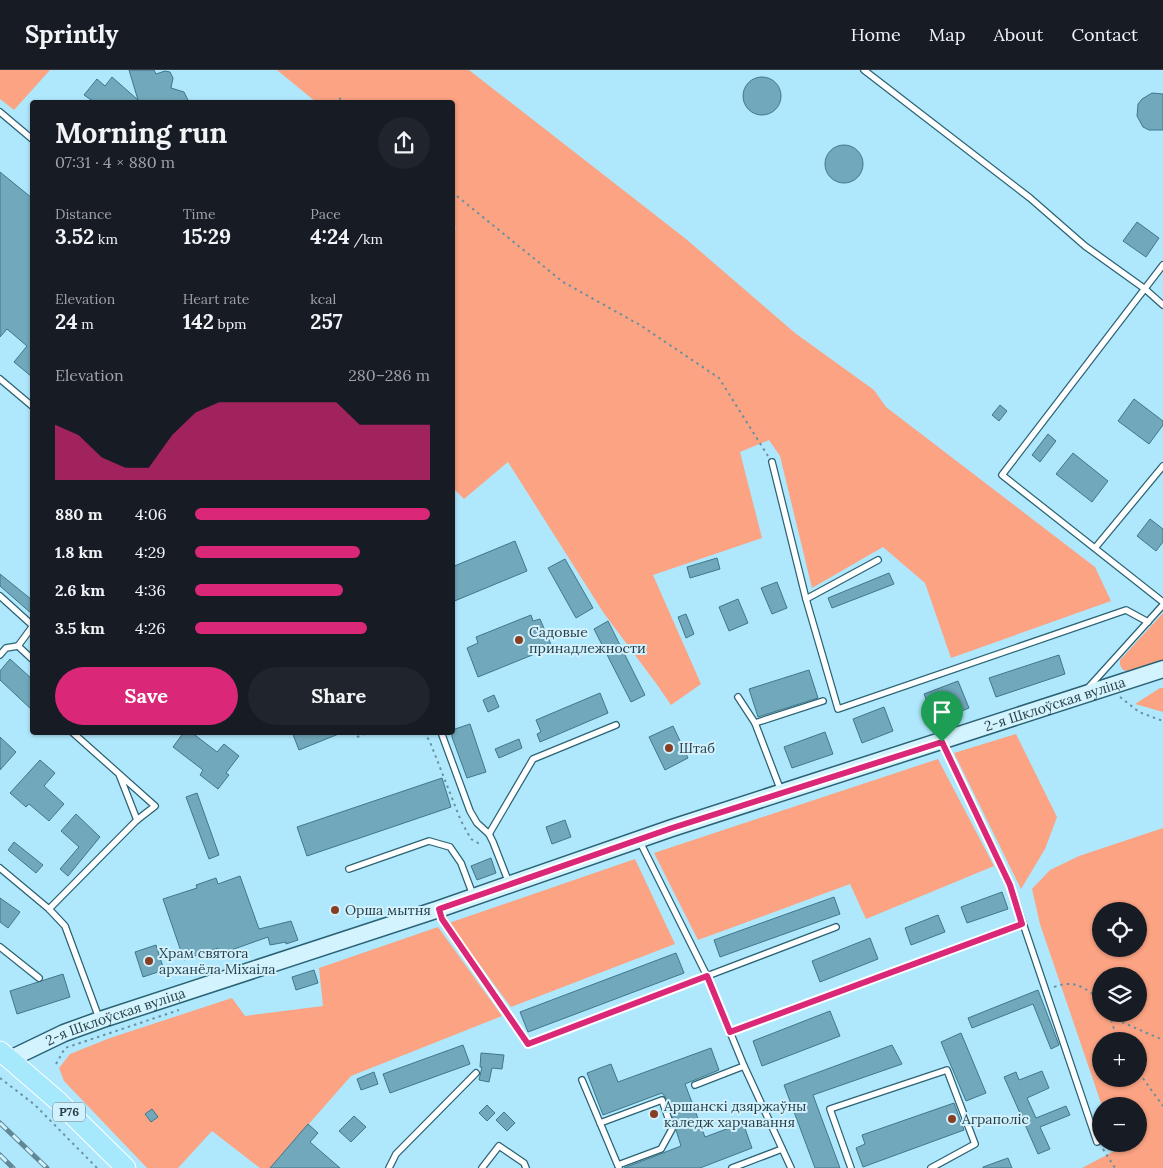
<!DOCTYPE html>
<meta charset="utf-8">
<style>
body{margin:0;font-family:Lora,serif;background:#20242c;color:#f1f3f6;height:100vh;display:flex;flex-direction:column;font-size:19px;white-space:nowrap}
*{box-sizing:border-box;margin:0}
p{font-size:16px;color:#9ea1a6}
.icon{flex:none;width:28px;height:28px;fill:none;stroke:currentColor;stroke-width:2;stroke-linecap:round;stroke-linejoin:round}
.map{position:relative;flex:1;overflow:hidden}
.panel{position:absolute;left:30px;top:30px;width:425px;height:635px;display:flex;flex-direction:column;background:#171b24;border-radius:5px;box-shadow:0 1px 4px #0004}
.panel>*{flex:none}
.fabs{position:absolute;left:1092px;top:832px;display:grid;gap:10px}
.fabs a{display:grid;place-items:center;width:55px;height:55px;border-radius:50%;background:#171b24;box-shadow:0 1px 4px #0004;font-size:25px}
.pin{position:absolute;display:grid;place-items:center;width:42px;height:42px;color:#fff;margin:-51px -21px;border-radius:50% 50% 50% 0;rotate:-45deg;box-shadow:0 0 5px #0007}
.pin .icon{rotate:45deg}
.round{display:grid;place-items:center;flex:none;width:52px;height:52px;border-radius:26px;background:#20242c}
.overview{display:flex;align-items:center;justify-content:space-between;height:85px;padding:0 25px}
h1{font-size:28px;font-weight:800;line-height:38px}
.metrics{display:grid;grid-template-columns:repeat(3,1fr);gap:8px;height:85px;padding:5px 25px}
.metrics div{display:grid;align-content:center}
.metrics b{font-size:21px;font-weight:800}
.metrics small{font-size:14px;font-weight:400}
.metrics p{font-size:14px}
.chart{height:140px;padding:10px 25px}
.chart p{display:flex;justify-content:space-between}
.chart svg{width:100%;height:90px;margin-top:5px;fill:#db2777;opacity:.7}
.button{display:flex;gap:10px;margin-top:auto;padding:10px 25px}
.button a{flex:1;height:58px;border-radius:30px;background:#db2777;color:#fff;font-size:20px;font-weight:800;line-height:58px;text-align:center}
.button a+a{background:#20242c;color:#f1f3f6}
ul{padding:0 25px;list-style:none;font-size:16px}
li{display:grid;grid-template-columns:80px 60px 1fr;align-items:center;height:38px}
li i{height:12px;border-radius:6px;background:#db2777}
header{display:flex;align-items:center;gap:30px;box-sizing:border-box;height:70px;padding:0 25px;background:#171b24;border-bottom:1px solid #363941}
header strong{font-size:24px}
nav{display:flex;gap:28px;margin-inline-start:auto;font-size:18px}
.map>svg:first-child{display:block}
</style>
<header>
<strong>Sprintly</strong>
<nav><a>Home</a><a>Map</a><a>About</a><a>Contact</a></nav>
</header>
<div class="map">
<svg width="1163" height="1098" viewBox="0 0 1163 1098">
<rect width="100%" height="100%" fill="#afe8fc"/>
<g fill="#fba383" fill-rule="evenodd">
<polygon points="0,0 50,0 14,40 0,29"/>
<polygon points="277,0 469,0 686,169 795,263 874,320 886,337 1095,497 1111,531 951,588 925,513 883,477 812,518 780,386 769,370 740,382 762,468 653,505 701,614 671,635 658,616 603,542 508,392 464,429 453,418 452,162 456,158 452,156 452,32 316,32"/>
<polygon points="1163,543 1163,594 1131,602 1123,600 1120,595 1120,590"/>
<polygon points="1160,618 1163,618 1163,642 1135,634"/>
<polygon points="1016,664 1057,747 1045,779 1021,819 954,683"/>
<polygon points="938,689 994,796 866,849 850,814 698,870 654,783"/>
<path d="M1163,758V1098H1082L1116,1080L1114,1074H1139V1036H1102L1040,854L1032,819L1050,800L1079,786ZM1101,841H1139V879H1101ZM1101,906H1139V944H1101ZM1101,971H1139V1009H1101Z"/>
<polygon points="635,789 675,874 511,937 449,853"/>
<polygon points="438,857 502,946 351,1006 270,1098 260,1098 212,1061 178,1098 147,1098 64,1011 59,998 70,984 110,968 232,928 245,946 323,936 319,898"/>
</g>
<g fill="#71a8bb" stroke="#407789">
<polygon points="129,0 154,0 156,4 165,1 170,2 173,8 171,18 184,22 189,32 94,32 84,25 97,9 105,16 112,7 138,30"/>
<circle cx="762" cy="26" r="19"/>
<polygon points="1152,23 1163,24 1163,60 1149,60 1143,57 1137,46 1138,34 1142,29"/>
<circle cx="844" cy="94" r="19"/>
<polygon points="0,102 32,128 32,307 14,292 27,276 7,259 0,267"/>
<polygon points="1137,152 1159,168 1146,187 1123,171"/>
<polygon points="1134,329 1163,351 1163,355 1149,374 1118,351"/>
<polygon points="1000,335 1007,341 999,351 992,345"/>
<polygon points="1048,364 1056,371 1040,392 1032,385"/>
<polygon points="1073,383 1108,411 1092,432 1056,404"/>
<polygon points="1150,449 1163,459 1163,472 1156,481 1137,466"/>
<polygon points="515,471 527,501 452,532 452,497"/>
<polygon points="717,488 720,499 690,508 687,497"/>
<polygon points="565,489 593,538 576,548 548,498"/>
<polygon points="889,503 894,514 832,538 828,528"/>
<polygon points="0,504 32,530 32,544 0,516"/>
<polygon points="777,512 787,538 772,544 761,518"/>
<polygon points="738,529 748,553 729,561 719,537"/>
<polygon points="686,544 694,564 686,568 678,547"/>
<polygon points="531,545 533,551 540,549 552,577 478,607 467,578 478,573 476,567"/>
<polygon points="608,551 645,625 631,632 594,559"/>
<polygon points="1059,585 1065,604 996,627 989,608"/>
<polygon points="10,589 32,609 32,640 0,610 0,601"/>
<polygon points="809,600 818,628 758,647 749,619"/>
<polygon points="958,611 969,638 935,652 924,624"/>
<polygon points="600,623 608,643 540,672 537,664 541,662 536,650"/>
<polygon points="494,625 499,637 488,642 483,630"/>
<polygon points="884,637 893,661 862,673 853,649"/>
<polygon points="470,654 486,702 467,708 452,667 452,660"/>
<polygon points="673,656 688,688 665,700 649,667"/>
<polygon points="184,662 191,662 217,682 224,674 239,686 226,703 229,705 218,719 200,705 203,700 173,677"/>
<polygon points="292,662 341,662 341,663 299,680"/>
<polygon points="825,662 833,684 792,698 784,677"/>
<polygon points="0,667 16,682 0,700"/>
<polygon points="519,669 522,678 499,688 495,679"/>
<polygon points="40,690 55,703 44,716 64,734 49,751 29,734 26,737 10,723"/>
<polygon points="442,708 451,737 307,786 297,757"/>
<polygon points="197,723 219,785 209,789 186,727"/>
<polygon points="76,744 100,767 68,806 60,799 79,777 61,761"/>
<polygon points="565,750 571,767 552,774 546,757"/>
<polygon points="14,772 43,795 36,803 8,780"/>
<polygon points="491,788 496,803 477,810 471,796"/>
<polygon points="240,806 259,859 291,851 298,870 286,874 286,872 270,875 268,867 220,884 218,878 184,890 163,829 197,818 196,815 216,808 218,814"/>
<polygon points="1002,822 1008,839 967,853 961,837"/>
<polygon points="834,827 840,844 720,887 714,870"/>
<polygon points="0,828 20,842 8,858 0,852"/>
<polygon points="938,845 945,862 911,875 905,858"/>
<polygon points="870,868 878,889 820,912 812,891"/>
<polygon points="156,875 164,900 143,907 135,882"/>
<polygon points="676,883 684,903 528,962 520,942"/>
<polygon points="314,900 318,913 296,920 292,907"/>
<polygon points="63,904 70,927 17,944 10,921"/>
<polygon points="1038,920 1059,975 1051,979 1033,934 972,958 968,948"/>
<polygon points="830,941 840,966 762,996 753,971"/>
<polygon points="961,963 986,1023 966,1031 941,972"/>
<polygon points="463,975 470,994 390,1023 383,1004"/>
<polygon points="892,975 902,994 813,1025 840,1098 815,1098 784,1015"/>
<polygon points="711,978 719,1000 685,1014 705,1067 743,1053 752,1078 700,1098 624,1098 681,1076 666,1028 662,1023 603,1045 587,1003 611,994 618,1012"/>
<polygon points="481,983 504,985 502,999 492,998 489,1012 479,1010 482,997 480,997"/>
<polygon points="1042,1001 1049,1018 1027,1028 1036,1048 1066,1036 1070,1045 1040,1057 1050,1079 1038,1084 1004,1007 1016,1002 1019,1010"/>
<polygon points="374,1002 378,1014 361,1020 357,1009"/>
<polygon points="954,1033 964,1060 863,1097 856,1078 865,1074 862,1065"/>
<polygon points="487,1035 495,1043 487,1051 479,1043"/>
<polygon points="152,1039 158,1047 151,1052 145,1044"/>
<polygon points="504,1042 515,1053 507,1061 496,1050"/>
<polygon points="354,1046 366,1057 351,1072 339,1061"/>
<polygon points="308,1054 318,1063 310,1072 340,1098 270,1098"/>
<polygon points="1008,1088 1012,1098 983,1098 983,1097"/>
</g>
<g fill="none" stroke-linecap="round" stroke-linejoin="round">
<g stroke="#2c6374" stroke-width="8">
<g id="lane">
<polyline points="864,0 1030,128 1085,176 1145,219 1163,235"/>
<polyline points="0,42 32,69"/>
<polyline points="1163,195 1002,405 1163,532"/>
<polyline points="0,309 32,336"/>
<polyline points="772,392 806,529 838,639 1126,540 1148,552"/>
<polyline points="1095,478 1163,396"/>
<polyline points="0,526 32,555"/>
<polyline points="806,529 878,490"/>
<polyline points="18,576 32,557"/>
<polyline points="0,585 6,578 18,576 32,589"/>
<polyline points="1088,618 1163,535"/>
<polyline points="738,627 755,653 781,721"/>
<polyline points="755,653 823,631"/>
<polyline points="72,662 155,736 137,750 119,704"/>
<polyline points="441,662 470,741 477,753 489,764 493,772 509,813"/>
<polyline points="942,672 1010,815 1097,1072"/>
<polyline points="489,764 533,689 616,655"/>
<polyline points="640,772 707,906 744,996 791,1098"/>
<polyline points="0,798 49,839 65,856 99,948"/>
<polyline points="349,799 429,771 450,777 461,793 473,825"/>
<polyline points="49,839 137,750"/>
<polyline points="439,841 443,849 462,879 528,974 836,857"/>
<polyline points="0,877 39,908"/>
<polyline points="730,962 1022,854"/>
<polyline points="582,1010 619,1098"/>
<polyline points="695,1015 744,996"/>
<polyline points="600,1053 662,1030 672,1059 661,1079 618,1095"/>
<polyline points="389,1098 396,1084 476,1003"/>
<polyline points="482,1098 499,1076 524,1093 526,1098"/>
<polyline points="732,1098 782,1079"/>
<polyline points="851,1098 830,1039 947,1000 975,1074 931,1098"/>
</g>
</g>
<g stroke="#2c6374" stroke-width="19">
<g id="secondary">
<path id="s1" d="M10,989L64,963L100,950L439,839L672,758L1163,599"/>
</g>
</g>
<g stroke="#fff" stroke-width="21">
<polyline id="primary" points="0,981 58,1031 126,1098"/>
</g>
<g stroke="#6a919f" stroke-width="2" stroke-dasharray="2.5 4" stroke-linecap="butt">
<polyline points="339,28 344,32"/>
<polyline points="452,122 563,212 640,255 719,308 768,386"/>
<polyline points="1120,627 1139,642 1163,651"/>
<polyline points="424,662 430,672 461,751 471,769 478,773 482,771"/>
<polyline points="357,667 370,662"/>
<path d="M1054,917C1075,909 1085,918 1101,930"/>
<polyline points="1109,944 1118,971"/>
<polyline points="1110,947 1163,970"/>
<polyline points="56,994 65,978 179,940"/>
<polyline points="1139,1003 1163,1036"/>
<polyline points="0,1008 35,1035 97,1098"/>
<polyline points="1103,1079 1115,1098"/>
</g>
<use href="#lane" stroke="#fff" stroke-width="5.5"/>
<use href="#secondary" stroke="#d3f4fe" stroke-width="16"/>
<use href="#primary" stroke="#a6e8fc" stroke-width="19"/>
<g stroke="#628895" stroke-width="5">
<g id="rail">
<polyline points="0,1053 47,1098"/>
<polyline points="0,1085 13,1098"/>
</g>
</g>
<use href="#rail" stroke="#d0f1fd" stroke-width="3" stroke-dasharray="9" stroke-linecap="butt"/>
</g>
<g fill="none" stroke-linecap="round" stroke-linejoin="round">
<g stroke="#fff" stroke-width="10">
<polygon id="route" points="942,672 1010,815 1022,854 730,962 707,906 528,974 442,849 439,839 672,758"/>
</g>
<use href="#route" stroke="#db2777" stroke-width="6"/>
</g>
<g fill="#873e22" stroke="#d0f1fd" stroke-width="2">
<circle cx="519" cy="570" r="5"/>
<circle cx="669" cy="678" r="5"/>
<circle cx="335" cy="840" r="5"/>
<circle cx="149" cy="891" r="5"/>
<circle cx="654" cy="1044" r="5"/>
<circle cx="952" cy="1049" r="5"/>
</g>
<g text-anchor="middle" stroke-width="4" stroke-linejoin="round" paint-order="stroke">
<rect fill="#d0f1fd" stroke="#5a747e" stroke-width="1" x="53" y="1032.5" width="32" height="19" rx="4"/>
<g font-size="12" font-weight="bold" fill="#283f47">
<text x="69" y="1046">Р76</text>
</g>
<g font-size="14" fill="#283f47" stroke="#d0f1fd" text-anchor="start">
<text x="529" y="567">Садовые<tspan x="529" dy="16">принадлежности</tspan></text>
<text x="679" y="683">Штаб</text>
<text x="345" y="845">Орша мытня</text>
<text x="159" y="888">Храм святога<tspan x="159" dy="16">арханёла Міхаіла</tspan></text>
<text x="664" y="1041">Аршанскі дзяржаўны<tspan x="664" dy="16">каледж харчавання</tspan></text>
<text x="962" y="1054">Аграполіс</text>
</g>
<g font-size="14" fill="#283f47" stroke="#d0f1fd">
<text dy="5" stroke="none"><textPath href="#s1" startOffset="1104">2-я Шклоўская вуліца</textPath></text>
<text dy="5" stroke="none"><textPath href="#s1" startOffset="114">2-я Шклоўская вуліца</textPath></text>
</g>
</g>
</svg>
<div class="fabs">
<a><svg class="icon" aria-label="locate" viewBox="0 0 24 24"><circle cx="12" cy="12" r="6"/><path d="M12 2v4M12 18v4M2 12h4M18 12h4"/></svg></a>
<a><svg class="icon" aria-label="layers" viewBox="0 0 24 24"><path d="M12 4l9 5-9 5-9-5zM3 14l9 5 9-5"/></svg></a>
<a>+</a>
<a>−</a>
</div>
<div class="pin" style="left:942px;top:672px;background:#1e9e55"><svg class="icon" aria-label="arrive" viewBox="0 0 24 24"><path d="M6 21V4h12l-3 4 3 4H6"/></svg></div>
<section class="panel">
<div class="overview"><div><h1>Morning run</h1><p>07:31 · 4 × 880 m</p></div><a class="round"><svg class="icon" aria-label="share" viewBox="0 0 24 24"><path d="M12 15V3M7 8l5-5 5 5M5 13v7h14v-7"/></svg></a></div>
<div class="metrics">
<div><p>Distance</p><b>3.52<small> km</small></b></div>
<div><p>Time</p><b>15:29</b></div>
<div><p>Pace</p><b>4:24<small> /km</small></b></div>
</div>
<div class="metrics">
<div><p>Elevation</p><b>24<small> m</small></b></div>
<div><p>Heart rate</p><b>142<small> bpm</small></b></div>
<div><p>kcal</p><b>257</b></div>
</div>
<div class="chart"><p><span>Elevation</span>280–286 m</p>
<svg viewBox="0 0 160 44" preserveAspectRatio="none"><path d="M0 44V17L10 22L20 33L30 38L40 38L50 22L60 11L70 6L80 6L90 6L100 6L110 6L120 6L130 17L140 17L150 17L160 17V44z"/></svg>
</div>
<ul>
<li><b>880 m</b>4:06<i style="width:100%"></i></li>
<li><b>1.8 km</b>4:29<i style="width:70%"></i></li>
<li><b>2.6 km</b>4:36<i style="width:63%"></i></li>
<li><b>3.5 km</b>4:26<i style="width:73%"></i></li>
</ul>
<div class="button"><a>Save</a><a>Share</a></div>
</section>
</div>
